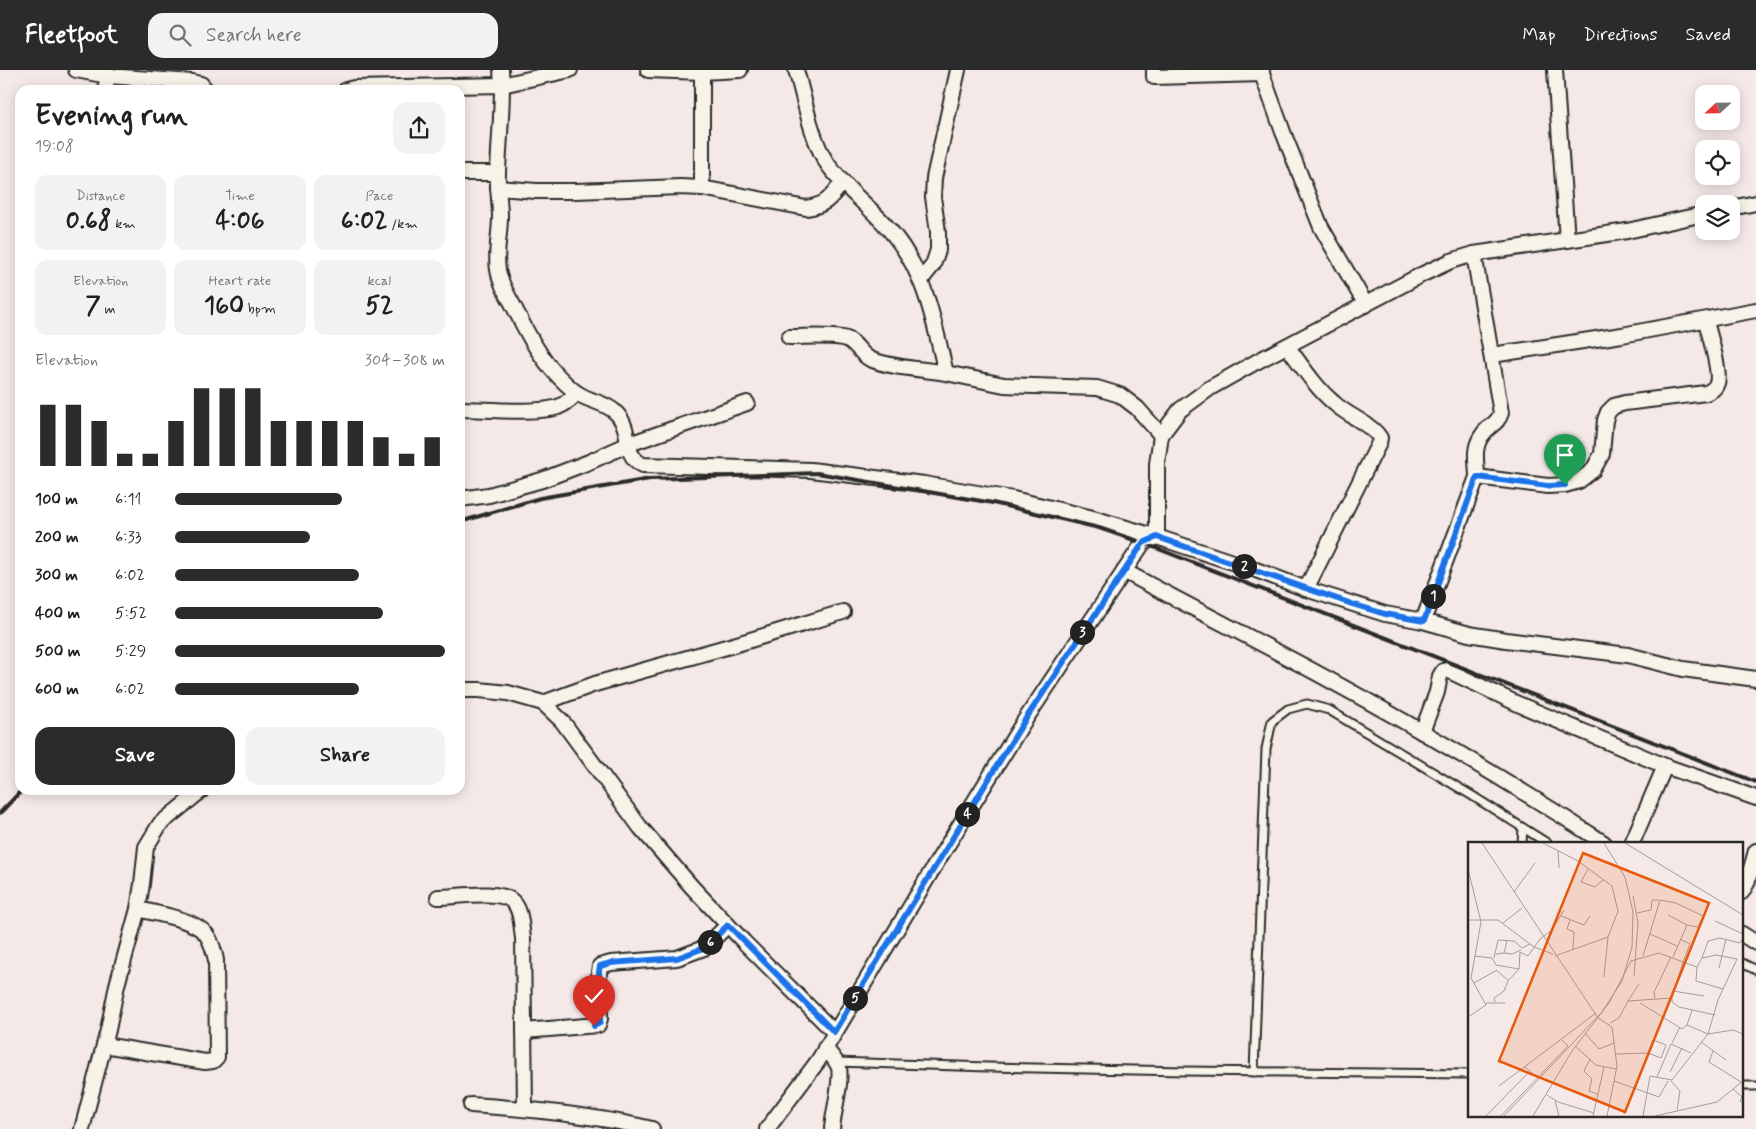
<!DOCTYPE html>
<meta charset="utf-8">
<style>
body{margin:0;font-family:Mynerve,sans-serif;background:#f2f2f2;color:#202124;height:100vh;display:flex;flex-direction:column;font-size:19px;white-space:nowrap}
*{box-sizing:border-box;margin:0}
p{font-size:16px;color:#757577}
.icon{flex:none;width:28px;height:28px;fill:none;stroke:currentColor;stroke-width:2;stroke-linecap:round;stroke-linejoin:round}
.map{position:relative;flex:1;overflow:hidden}
.side{position:absolute;left:15px;top:15px;width:450px;height:710px;display:flex;flex-direction:column;background:#fff;border-radius:15px;box-shadow:0 2px 12px #0003}
.side>*{flex:none}
.needle{width:32px;rotate:248deg}
.controls{position:absolute;left:1695px;top:15px;display:grid;gap:10px}
.controls a{display:grid;place-items:center;width:45px;height:45px;border-radius:10px;background:#fff;box-shadow:0 2px 12px #0003;font-size:25px}
.pin{position:absolute;display:grid;place-items:center;width:42px;height:42px;color:#fff;margin:-51px -21px;border-radius:50% 50% 50% 0;rotate:-45deg;box-shadow:0 0 5px #0007}
.pin .icon{rotate:45deg}
.km{position:absolute;width:25px;height:25px;margin:-12px;border-radius:50%;background:#222;color:#fff;font-size:14px;line-height:25px;text-align:center}
.round{display:grid;place-items:center;flex:none;width:52px;height:52px;border-radius:15px;background:#f2f2f2}
.head{display:flex;align-items:center;justify-content:space-between;height:85px;padding:0 20px}
h1{font-size:28px;font-weight:700;line-height:38px}
.figures{display:grid;grid-template-columns:repeat(3,1fr);gap:8px;height:85px;padding:5px 20px}
.figures div{display:grid;align-content:center;border-radius:12px;background:#f2f2f2;text-align:center}
.figures b{font-size:25px;font-weight:700}
.figures small{font-size:14px;font-weight:400}
.figures p{font-size:14px}
.chart{height:140px;padding:10px 20px}
.chart p{display:flex;justify-content:space-between}
.chart svg{width:100%;height:90px;margin-top:5px;stroke:#2b2b2b;stroke-width:6}
.button{display:flex;gap:10px;margin-top:auto;padding:10px 20px}
.button a{flex:1;height:58px;border-radius:15px;background:#2b2b2b;color:#fff;font-size:20px;font-weight:700;line-height:58px;text-align:center}
.button a+a{background:#f2f2f2;color:#202124}
ul{padding:0 20px;list-style:none;font-size:16px}
li{display:grid;grid-template-columns:80px 60px 1fr;align-items:center;height:38px}
li i{height:12px;border-radius:6px;background:#2b2b2b}
header{display:flex;align-items:center;gap:30px;box-sizing:border-box;height:70px;padding:0 25px;background:#2b2b2b;color:#fff}
header strong{font-size:24px}
nav{display:flex;gap:28px;margin-inline-start:auto;font-size:18px}
.search{width:350px;height:45px;background:#f2f2f2;display:flex;align-items:center;gap:12px;box-sizing:border-box;padding:0 18px;border-radius:15px;color:#757577;font-size:19px}
.map>svg:first-child{display:block}
</style>
<header>
<strong>Fleetfoot</strong>
<div class="search"><svg class="icon" aria-label="search" viewBox="0 0 24 24"><circle cx="10" cy="10" r="6"/><path d="M15 15l6 6"/></svg>Search here</div>
<nav><a>Map</a><a>Directions</a><a>Saved</a></nav>
</header>
<div class="map">
<svg width="1756" height="1059" viewBox="0 0 1756 1059">
<rect width="100%" height="100%" fill="#f5e9e7"/>
<filter id="ink" filterUnits="userSpaceOnUse"><feTurbulence type="fractalNoise" baseFrequency=".02" numOctaves="2"/><feDisplacementMap in="SourceGraphic" scale="10" xChannelSelector="R" yChannelSelector="G"/><feConvolveMatrix kernelMatrix="1 2 1 2 8 2 1 2 1" color-interpolation-filters="sRGB"/></filter>
<g filter="url(#ink)">
<g fill="none" stroke-linecap="round" stroke-linejoin="round">
<g stroke="#2b2b2b" stroke-width="11">
<g id="lane">
<polyline points="1522,773 1523,758"/>
<polyline points="1742,893 1756,900"/>
<polyline points="836,992 988,997 1185,1001 1470,1004"/>
<polyline points="1254,1002 1266,679 1272,651 1288,639 1307,634 1329,640 1471,725 1547,773"/>
<polyline points="1742,1016 1756,1016"/>
</g>
</g>
<g stroke="#2b2b2b" stroke-width="18">
<g id="street">
<polyline points="76,0 108,6 192,12 201,14 206,20"/>
<polyline points="501,0 502,15 570,0"/>
<polyline points="648,0 702,2 740,0"/>
<path d="M796,0C804,27 811,67 825,90C832,102 843,112 852,122C872,141 893,160 907,184C929,220 936,262 946,303L1004,315L1097,318L1120,325L1137,338L1161,365"/>
<polyline points="1154,0 1154,7 1262,4"/>
<polyline points="1262,0 1262,4 1283,62 1321,157 1366,235"/>
<polyline points="1555,0 1567,170"/>
<polyline points="105,20 108,6"/>
<path d="M346,20L354,18L502,15C502,44 499,73 498,102C497,117 500,132 500,147C500,165 495,183 498,200C500,213 507,224 513,235C526,261 539,287 560,308C565,313 571,319 577,323C588,331 604,332 614,341C635,359 620,385 643,395L811,400L924,414L1013,429L1089,447L1157,467L1256,500L1306,519L1385,544L1423,551L1469,564L1506,570L1628,585L1683,599L1756,609"/>
<polyline points="460,103 498,103"/>
<path d="M498,118L536,121H576L680,117L702,118L806,138C827,135 830,128 843,112"/>
<polyline points="702,118 702,2"/>
<polyline points="1731,138 1756,133"/>
<polyline points="921,210 933,195 938,180 938,162 933,127 934,108 958,0"/>
<path d="M789,267C806,267 826,265 843,268C856,270 859,284 870,289C890,298 924,299 946,303"/>
<path d="M1287,276C1302,296 1315,317 1334,333C1346,345 1372,354 1380,368L1379,373L1306,519"/>
<polyline points="1492,285 1622,265 1756,240"/>
<path d="M460,339C485,339 536,344 558,337C566,334 571,329 577,323"/>
<path d="M1477,407L1548,416L1565,415L1579,411L1593,400L1602,384L1605,350L1608,342L1614,336L1625,333L1706,323C1711,321 1715,319 1717,313C1721,302 1709,264 1706,251"/>
<polyline points="460,429 489,425 542,410 589,392 629,374 747,333"/>
<path d="M1124,501C1190,537 1258,571 1324,607C1420,659 1513,714 1604,773"/>
<path d="M1423,551L1477,407C1477,392 1472,378 1483,364C1489,355 1498,354 1501,343L1474,184"/>
<polyline points="460,620 479,620 508,623 543,633 595,614 737,574 843,542"/>
<polyline points="543,633 562,651 640,757 692,817 744,872 834,962"/>
<polyline points="1422,662 1437,622 1440,606 1443,601 1447,600 1518,634 1665,696 1756,728"/>
<polyline points="1632,773 1665,696"/>
<polyline points="1742,822 1747,813 1756,781"/>
<path d="M438,827C456,827 499,819 512,831C522,839 521,857 523,868L525,1038"/>
<polyline points="1742,864 1756,873"/>
<polyline points="524,961 598,955 600,949 599,901 600,896 611,893 677,888 704,878 728,855"/>
<path d="M104,975L205,992L213,991L217,987L216,890C214,881 212,872 206,864C194,849 157,844 138,839"/>
<path d="M825,978C830,984 837,991 839,998C842,1012 833,1043 832,1059"/>
<path d="M471,1035C532,1039 593,1045 652,1059"/>
<polyline points="82,1059 108,960 117,915 138,839 142,814 146,777 160,754 202,720"/>
<polyline points="767,1059 818,991 940,787 1023,653 1143,473 1157,467 1157,394 1161,365 1180,340 1210,318 1256,292 1423,204 1451,191 1474,184 1627,161 1704,144"/>
</g>
</g>
<use href="#lane" stroke="#f7f3e8" stroke-width="7"/>
<use href="#street" stroke="#f7f3e8" stroke-width="14"/>
<g stroke="#2b2b2b" stroke-width="4">
<polyline points="460,452 540,428 650,409 817,403 993,433 1099,458 1143,473 1756,712"/>
<polyline points="0,743 22,720"/>
</g>
</g>
</g>
<g fill="none" stroke-linecap="round" stroke-linejoin="round" filter="url(#ink)">
<g stroke="#fff" stroke-width="10">
<polyline id="route" points="594,956 600,953 600,949 599,901 600,896 611,893 677,888 704,878 728,855 834,962 1023,653 1143,473 1157,467 1352,534 1385,544 1424,551 1477,407 1548,416 1565,415"/>
</g>
<use href="#route" stroke="#1a73e8" stroke-width="6"/>
</g>
<g transform="translate(1468 772)">
<rect width="275" height="275" fill="#f5e9e7"/>
<path fill="none" stroke="#a49d9c" stroke-width="1" d="M14,1L130,176L144,185L149,224L139,274M75,1L110,19L144,44L150,69L140,95L136,135M157,1L275,73M90,9L91,26M0,27L13,80L3,136L18,163L0,175M120,27L113,40L127,45L135,38M46,50L67,21M165,54L170,81L166,134M169,71L183,68L184,58H191M200,73L219,83M93,74L116,83L122,74M0,78H30L66,105L85,112M102,78L99,87L106,90L105,107M247,79L275,92M35,81L54,66M182,92L209,104M52,110L60,114L72,97L84,88L96,68M36,111L44,112L53,108M28,112L36,111L39,99M6,114L24,116L28,123L51,127L40,139L36,149L26,156L27,160M87,114L140,95M175,114L192,58L208,61L235,74M205,115L219,83L230,85L239,68M26,116L30,98L46,99L54,106L62,102M234,116L240,99L252,96L272,101L275,96M229,125L228,139L255,147M251,126L258,97M51,127L52,110M28,128L41,139M6,141L29,128M205,149L236,154M187,156L186,150L203,115M204,156V160L211,165L247,173M160,159L171,142M18,161H37M172,161L214,187L219,183L224,168M142,181L151,176L160,159L204,156L215,120L229,125L234,116L248,113L269,117L250,158L240,192L265,188L275,192M117,191L131,207L146,201M233,200L258,218M204,201L212,185M107,204L128,223L148,227M245,209L241,220L273,240M148,212L180,211L185,198L198,203L193,216L180,211M122,217L116,229L124,237L121,249L129,252M57,225L70,236M202,230L214,206M189,235L203,202L223,211M146,239L191,255L200,239M203,239L212,249L209,268M31,244L128,171M265,247L274,255L272,259L275,262M79,253L90,260L126,271M87,259L91,274M18,274L61,230M33,274L100,204L94,198M36,274L134,170L154,139L164,105L165,70L157,35L136,1M65,274L104,209L141,161L163,119L191,111L215,120L222,102L212,97M125,274L136,225M175,274L182,234L204,238L240,192L219,183M187,274L249,260L275,239"/>
<path fill="#e8590c" fill-opacity="0.15" stroke="#e8590c" stroke-width="2.5" d="M115,11L241,61L157,270L31,219Z"/>
<rect width="275" height="275" fill="none" stroke="#2b2b2b" stroke-width="2.5"/>
</g>
</svg>
<div class="controls">
<a><svg class="needle" viewBox="-14 -14 28 28"><path d="M0-13l5 13h-10z" fill="#e53935"/><path d="M0 13l5-13h-10z" fill="#757577"/></svg></a>
<a><svg class="icon" aria-label="locate" viewBox="0 0 24 24"><circle cx="12" cy="12" r="6"/><path d="M12 2v4M12 18v4M2 12h4M18 12h4"/></svg></a>
<a><svg class="icon" aria-label="layers" viewBox="0 0 24 24"><path d="M12 4l9 5-9 5-9-5zM3 14l9 5 9-5"/></svg></a>
</div>
<div class="pin" style="left:1565px;top:415px;background:#1e9e55"><svg class="icon" aria-label="arrive" viewBox="0 0 24 24"><path d="M6 21V4h12l-3 4 3 4H6"/></svg></div>
<div class="pin" style="left:594px;top:956px;background:#d93025"><svg class="icon" aria-label="check" viewBox="0 0 24 24"><path d="M5 12l5 5 9-10"/></svg></div>
<b class="km" style="left:1433px;top:526px">1</b>
<b class="km" style="left:1244px;top:496px">2</b>
<b class="km" style="left:1082px;top:562px">3</b>
<b class="km" style="left:967px;top:744px">4</b>
<b class="km" style="left:855px;top:928px">5</b>
<b class="km" style="left:710px;top:872px">6</b>
<section class="side">
<div class="head"><div><h1>Evening run</h1><p>19:08</p></div><a class="round"><svg class="icon" aria-label="share" viewBox="0 0 24 24"><path d="M12 15V3M7 8l5-5 5 5M5 13v7h14v-7"/></svg></a></div>
<div class="figures">
<div><p>Distance</p><b>0.68<small> km</small></b></div>
<div><p>Time</p><b>4:06</b></div>
<div><p>Pace</p><b>6:02<small> /km</small></b></div>
</div>
<div class="figures">
<div><p>Elevation</p><b>7<small> m</small></b></div>
<div><p>Heart rate</p><b>160<small> bpm</small></b></div>
<div><p>kcal</p><b>52</b></div>
</div>
<div class="chart"><p><span>Elevation</span>304–308 m</p>
<svg viewBox="0 0 160 44" preserveAspectRatio="none"><path d="M5 44V14M15 44V14M25 44V22M35 44V38M45 44V38M55 44V22M65 44V6M75 44V6M85 44V6M95 44V22M105 44V22M115 44V22M125 44V22M135 44V30M145 44V38M155 44V30"/></svg>
</div>
<ul>
<li><b>100 m</b>6:11<i style="width:62%"></i></li>
<li><b>200 m</b>6:33<i style="width:50%"></i></li>
<li><b>300 m</b>6:02<i style="width:68%"></i></li>
<li><b>400 m</b>5:52<i style="width:77%"></i></li>
<li><b>500 m</b>5:29<i style="width:100%"></i></li>
<li><b>600 m</b>6:02<i style="width:68%"></i></li>
</ul>
<div class="button"><a>Save</a><a>Share</a></div>
</section>
</div>
